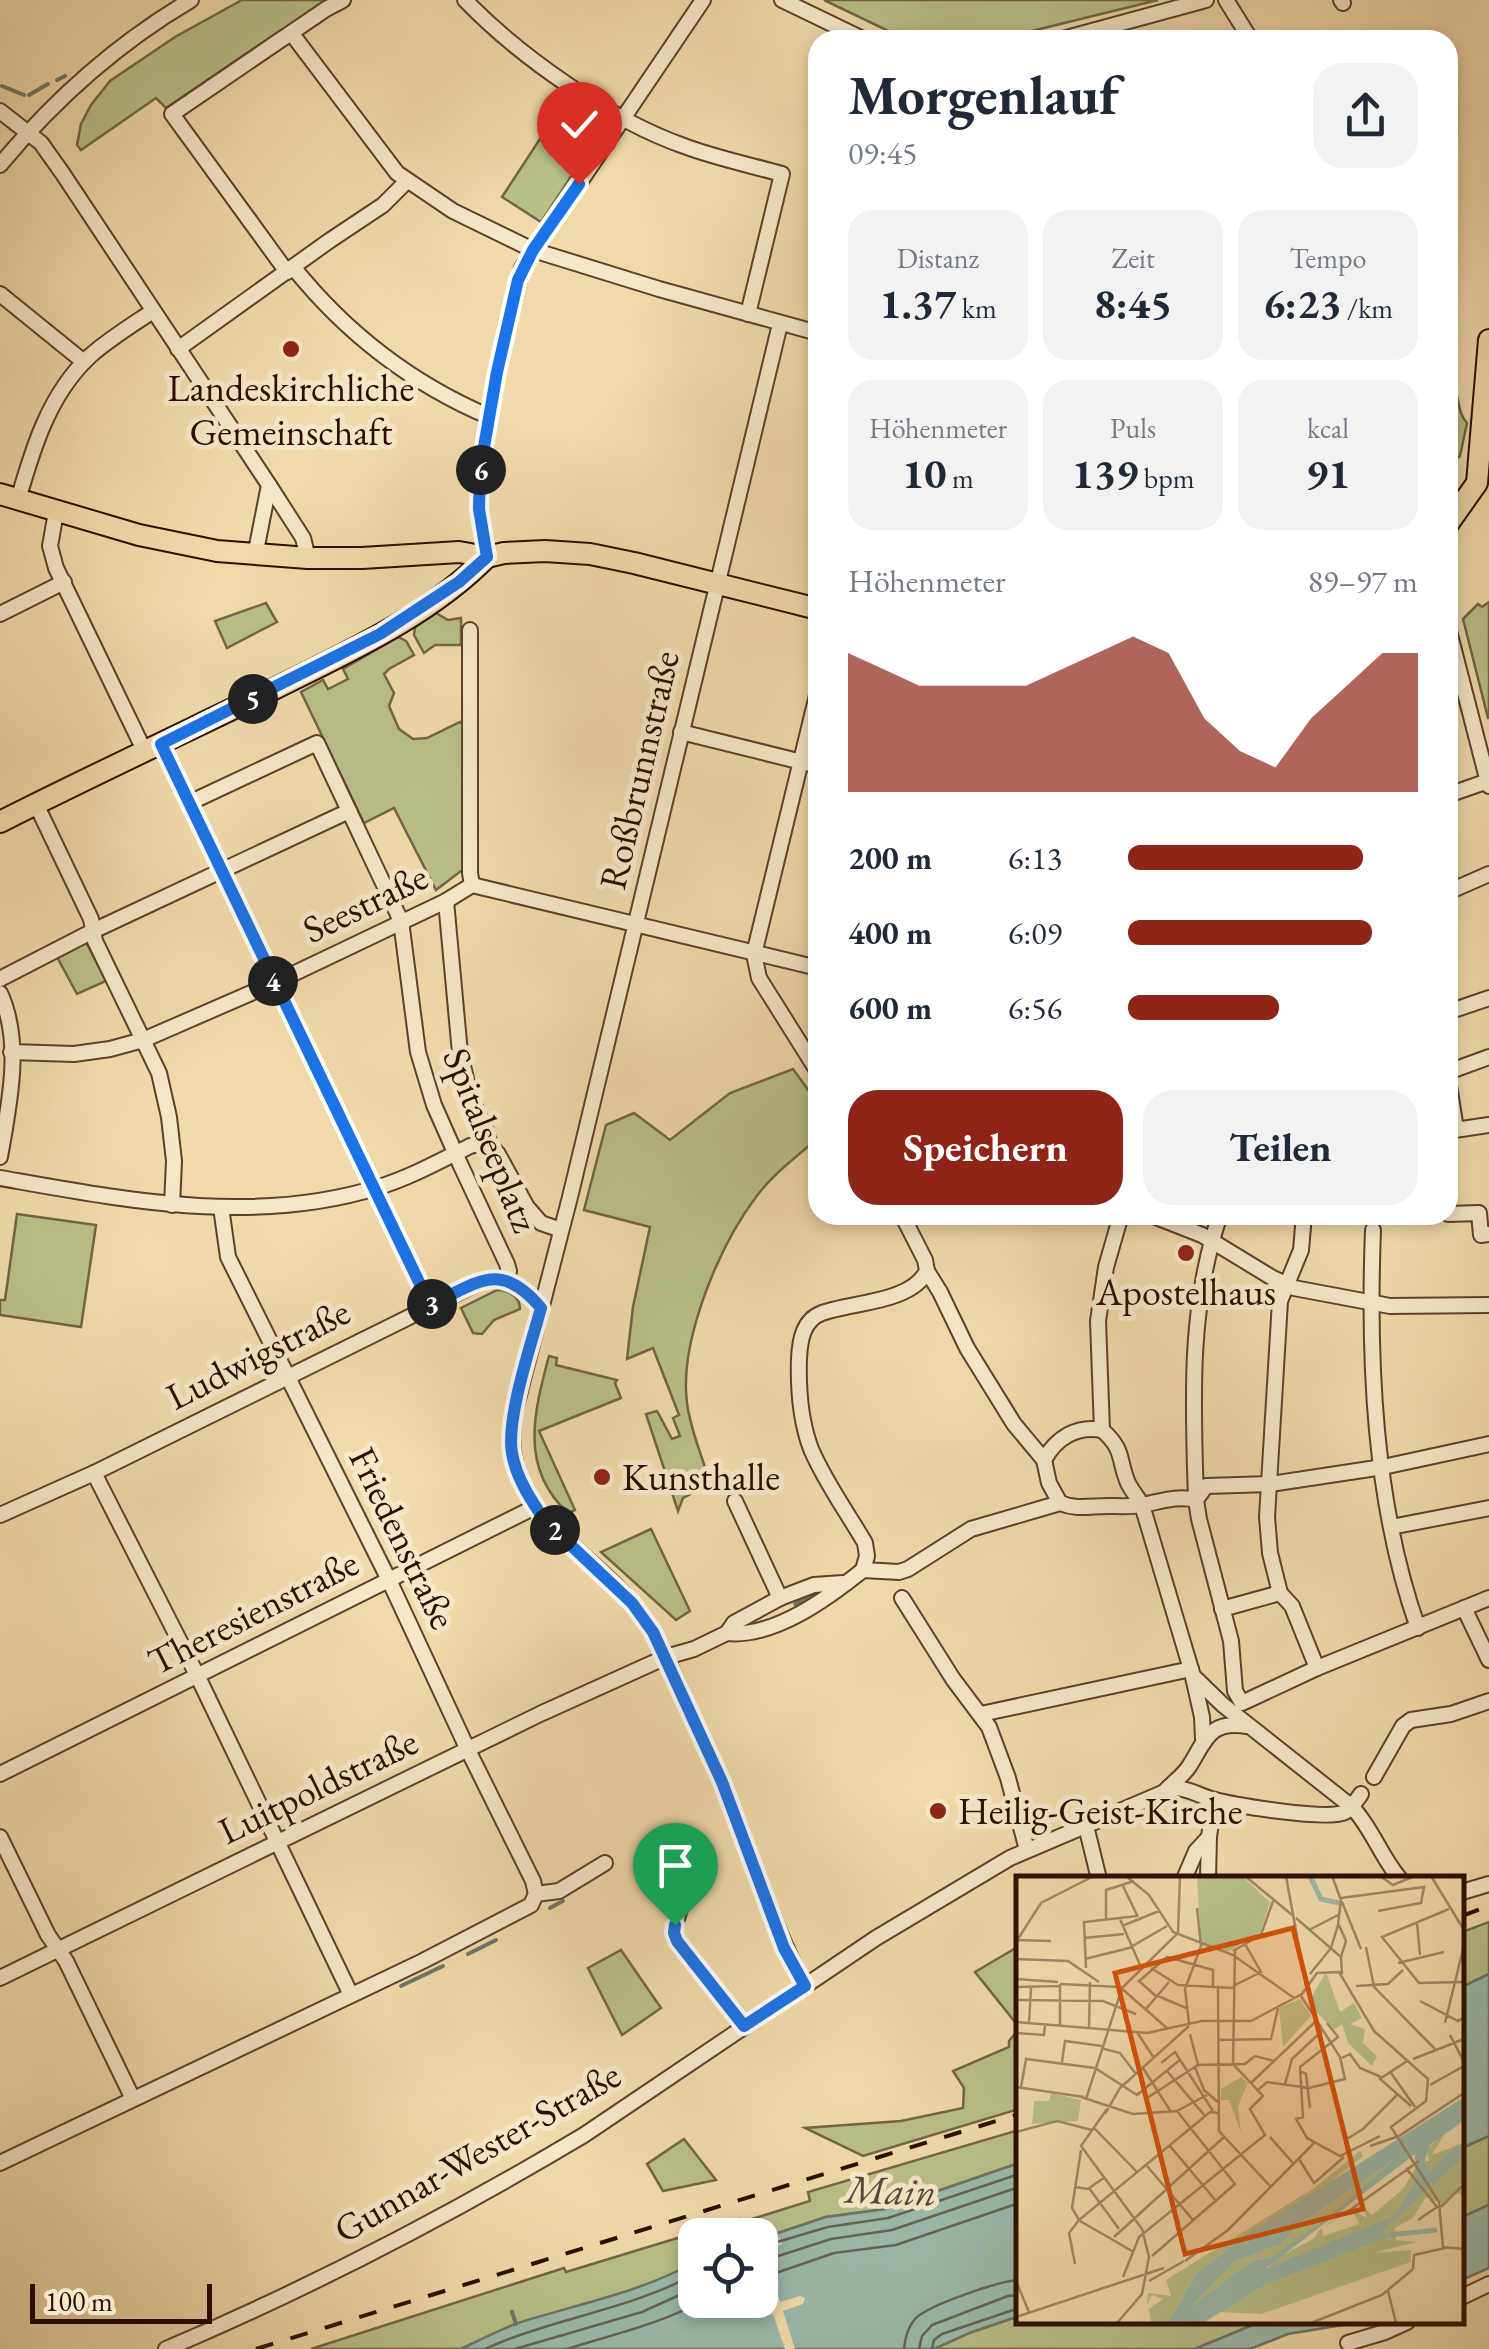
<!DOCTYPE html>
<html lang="de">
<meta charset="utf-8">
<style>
body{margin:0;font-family:"EB Garamond",serif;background:#f2f2f3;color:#1f2937;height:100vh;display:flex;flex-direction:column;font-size:38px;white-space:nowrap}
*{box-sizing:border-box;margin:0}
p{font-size:32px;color:#747a83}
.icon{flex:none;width:55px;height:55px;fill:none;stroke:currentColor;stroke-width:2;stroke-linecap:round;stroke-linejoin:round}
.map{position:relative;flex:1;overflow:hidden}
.sheet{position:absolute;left:808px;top:30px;width:650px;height:1195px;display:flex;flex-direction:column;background:#fff;border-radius:30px;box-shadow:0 5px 15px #0003}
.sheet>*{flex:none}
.tools{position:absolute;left:678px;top:2218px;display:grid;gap:20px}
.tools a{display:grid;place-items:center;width:100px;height:100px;border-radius:20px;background:#fff;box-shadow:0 5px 15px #0003;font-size:50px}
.scale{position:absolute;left:30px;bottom:25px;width:182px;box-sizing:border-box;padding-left:10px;border:5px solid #2c0d00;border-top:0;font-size:28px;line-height:35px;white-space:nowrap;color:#2c0d00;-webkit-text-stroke:8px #f6e7c8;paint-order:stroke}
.pin{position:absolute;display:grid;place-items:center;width:85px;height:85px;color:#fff;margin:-102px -42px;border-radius:50% 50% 50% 0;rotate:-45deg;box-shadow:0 0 10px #0007}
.pin .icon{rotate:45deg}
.km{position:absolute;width:50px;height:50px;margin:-25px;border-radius:50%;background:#222;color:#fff;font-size:28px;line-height:50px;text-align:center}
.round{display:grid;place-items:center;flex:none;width:105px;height:105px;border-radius:30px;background:#f2f2f3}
.head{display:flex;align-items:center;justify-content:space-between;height:170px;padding:0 40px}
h1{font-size:55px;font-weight:700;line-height:75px}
.figures{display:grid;grid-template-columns:repeat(3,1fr);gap:15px;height:170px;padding:10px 40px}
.figures div{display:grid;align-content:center;border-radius:25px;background:#f2f2f3;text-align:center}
.figures b{font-size:42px;font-weight:700}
.figures small{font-size:28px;font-weight:400}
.figures p{font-size:28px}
.chart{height:280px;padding:20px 40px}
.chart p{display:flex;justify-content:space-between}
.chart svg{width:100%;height:180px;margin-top:10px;fill:#8f2418;opacity:.7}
.button{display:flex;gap:20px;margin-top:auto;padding:20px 40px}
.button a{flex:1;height:115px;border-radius:30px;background:#8f2418;color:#fff;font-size:40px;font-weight:700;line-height:115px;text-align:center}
.button a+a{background:#f2f2f3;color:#1f2937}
ul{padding:0 40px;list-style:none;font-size:32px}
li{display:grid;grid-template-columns:160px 120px 1fr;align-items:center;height:75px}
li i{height:25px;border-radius:12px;background:#8f2418}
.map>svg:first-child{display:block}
</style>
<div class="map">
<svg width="1489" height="2349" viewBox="0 0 1489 2349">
<rect width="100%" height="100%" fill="#f1daaa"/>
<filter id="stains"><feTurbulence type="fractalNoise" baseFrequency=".002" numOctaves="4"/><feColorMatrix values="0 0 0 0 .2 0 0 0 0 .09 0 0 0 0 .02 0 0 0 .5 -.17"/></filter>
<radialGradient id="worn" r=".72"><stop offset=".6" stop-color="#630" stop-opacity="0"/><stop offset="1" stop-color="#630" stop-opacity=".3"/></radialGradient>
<g fill="#b9c089" stroke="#726644" stroke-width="2.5">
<polygon points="242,0 333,0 281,30 166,108 156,98 81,150 77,145 81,124 91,105 110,81 175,37"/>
<polygon points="824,0 1158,0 995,40 907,40"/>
<polygon points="551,122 590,148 541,222 502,197"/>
<path d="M1452,384C1461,397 1456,411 1467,423L1460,456L1448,466V387Z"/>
<polygon points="1489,602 1489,718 1488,718 1463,619 1478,604 1482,607"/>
<polygon points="266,603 277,622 227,648 215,621"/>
<polygon points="436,613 448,620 461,618 461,645 435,645 424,653 414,635 415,627"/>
<polygon points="398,637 406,641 414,655 389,669 384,674 394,693 389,706 399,729 413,739 427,738 460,722 464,725 465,868 436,890 394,808 364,823 301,692 323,680 328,689 348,679 343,669"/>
<polygon points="86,942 106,981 77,994 56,955"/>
<path d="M793,1069L817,1102V1139C796,1157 773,1174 756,1197C719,1246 679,1341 687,1403C690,1428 701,1453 708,1477L699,1490L683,1498L678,1511L646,1414L657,1411L672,1439L680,1436L673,1418L679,1415L653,1348L627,1359L633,1307L650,1227L584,1210L606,1125L634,1113L670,1140L730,1093Z"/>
<polygon points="17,1214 96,1225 81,1327 0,1315 0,1300 5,1300"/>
<path d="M497,1290C509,1290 520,1297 520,1309L494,1320L482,1334L473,1333L461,1308Z"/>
<path d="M549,1356L557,1358L556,1365L617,1380L615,1383L621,1398L539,1431L575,1510L568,1513C519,1468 534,1412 549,1356Z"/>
<polygon points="651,1529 690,1611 676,1620 601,1552"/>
<polygon points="1489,1922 1489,1974 1462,1987 1462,1932"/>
<polygon points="1019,1946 1019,2027 975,1972"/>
<polygon points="621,1950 661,2008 622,2035 588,1968"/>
<polygon points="1019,2029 1019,2109 863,2156 805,2128 901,2121 963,2108 964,2088 953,2071 1009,2047 1009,2041"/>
<polygon points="1019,2130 1019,2163 885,2209 826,2217 760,2239 760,2235 695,2235 695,2262 666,2278 635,2290 516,2324 461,2349 311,2349 564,2268 566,2272 740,2219 742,2222 810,2201 808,2192"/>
<polygon points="1489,2136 1489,2205 1462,2217 1462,2148"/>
<polygon points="684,2139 716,2180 663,2191 647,2164"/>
<polygon points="1019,2316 1019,2322 1260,2322 1195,2349 934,2349 969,2333"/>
</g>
<g fill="#9bbaab" stroke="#6f7567" stroke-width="2.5">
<polygon points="1489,1974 1489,2136 1462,2148 1462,1987"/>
<path d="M1019,2163V2316L969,2333L934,2349H461C480,2340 499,2330 518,2323C578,2304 639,2293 695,2262V2300H760V2239L826,2217L886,2209Z"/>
<polygon points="1489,2205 1489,2268 1462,2280 1462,2217"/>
<polygon points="1260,2322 1361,2322 1288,2334 1250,2349 1195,2349"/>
</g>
<polygon fill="#f1daaa" points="780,2238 782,2244 763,2252 780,2302 800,2296 805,2298 803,2304 783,2311 795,2349 785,2349 773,2314 766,2315 763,2308 771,2305 760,2273 760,2243"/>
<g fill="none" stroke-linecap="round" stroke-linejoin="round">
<g stroke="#646456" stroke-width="2.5">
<polyline points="760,2247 828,2227 888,2218 1019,2174"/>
<polyline points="760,2260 769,2259 831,2239 892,2230 1019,2187"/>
<polyline points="760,2275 773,2274 834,2253 896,2245 1019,2203"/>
<path d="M485,2349C553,2318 629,2310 695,2274"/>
<polyline points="515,2349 642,2312 695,2288"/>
<path d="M567,2349C614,2334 661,2324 704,2300"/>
<path d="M904,2349C905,2338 907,2328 915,2319C928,2305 999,2281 1019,2280"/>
<polyline points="919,2349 922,2336 932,2325 1008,2296 1019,2295"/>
<polyline points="932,2349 934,2340 942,2334 1019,2308"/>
</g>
<g stroke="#6f7567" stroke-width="4">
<polyline points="57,80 65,76"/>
<polyline points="2,86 24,95"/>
<polyline points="29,95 48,84"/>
<polyline points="795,1604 820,1593"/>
<polyline points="550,1908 563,1901"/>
<polyline points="468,1954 496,1940"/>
<polyline points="401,1986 443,1966"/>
<polyline points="512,2312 516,2324"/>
</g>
<g stroke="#5d402a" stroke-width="18">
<g id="street">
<path d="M465,0C520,57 610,120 684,146C716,158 750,165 782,174L748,314"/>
<polyline points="782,0 865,40"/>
<polyline points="1226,0 1251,40"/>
<polyline points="1341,0 1343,3"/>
<polyline points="292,34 397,173 453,211 533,250 659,289 818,333"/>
<polyline points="1059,40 1206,0"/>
<polyline points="0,111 41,143 63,174 269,485 303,538 308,558"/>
<path d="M0,165C54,100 118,43 191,0"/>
<path d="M293,267C346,333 412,384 490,417"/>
<polyline points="287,272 172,114 326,9 343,0"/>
<polyline points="0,294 84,362"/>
<path d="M780,324L570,1197L514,1414C497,1515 594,1548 642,1616C662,1643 674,1675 687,1705C706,1746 725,1788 741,1831C761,1884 778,1936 805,1986"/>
<polyline points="178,349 329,241 383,205 407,181"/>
<path d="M18,500C33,448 49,394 90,356C109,339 132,325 153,311"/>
<polyline points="56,512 50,546 56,568 145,752"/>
<polyline points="255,556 269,485"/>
<polyline points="487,557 479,509 480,470 497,372 522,268 703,0"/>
<polyline points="0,614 64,582"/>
<polyline points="1448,627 1489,786"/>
<polyline points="470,630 470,873 472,885"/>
<polyline points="818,691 754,954 759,978 818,1072"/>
<polyline points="681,732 818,766"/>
<polyline points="161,744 430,1305"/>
<polyline points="1448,795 1488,781"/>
<polyline points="189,803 317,743 401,921 418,1052 434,1105 461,1166 507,1264 509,1271 506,1280"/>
<polyline points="36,804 91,919 95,941 159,1073 169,1117 174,1161 172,1205"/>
<polyline points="1448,892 1489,874"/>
<polyline points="446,901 460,1053 470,1096 486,1131 490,1145 498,1154 527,1207 541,1223 561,1230"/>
<polyline points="0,979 93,931 349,811"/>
<path d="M0,993C23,1043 9,1105 0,1157"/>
<polyline points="1448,1012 1489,998"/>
<polyline points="11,1052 74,1054 110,1049 143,1040 274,983 446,901 472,885 818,968"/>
<polyline points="1448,1072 1489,1057"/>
<polyline points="1448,1079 1456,1129"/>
<polyline points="1448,1131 1489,1125"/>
<path d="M0,1178C125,1200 254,1226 379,1187C411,1177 440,1161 470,1146L484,1143L490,1145"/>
<polyline points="221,1207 228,1257 389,1580 468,1750 533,1881 536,1894"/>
<polyline points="1448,1214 1479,1213 1481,1235 1489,1234"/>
<polyline points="902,1215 925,1260 927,1271 940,1292 967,1348 1014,1424 1044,1460 1049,1483 1060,1503"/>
<polyline points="1151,1215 1202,1235 1271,1277 1294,1288 1390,1306 1489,1305"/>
<polyline points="1304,1215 1301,1250 1280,1301 1267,1517 1270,1553 1280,1593 1292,1606 1317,1668"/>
<polyline points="1371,1215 1386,1215"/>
<path d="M1373,1230C1368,1361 1374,1504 1418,1628"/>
<path d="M1102,1430C1125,1450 1118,1460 1128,1483C1132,1491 1138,1498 1142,1505L1193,1676L1223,1705L1352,1807C1372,1828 1381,1857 1400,1879"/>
<polyline points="1102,1430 1098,1321 1106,1267 1121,1215"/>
<polyline points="1489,1444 1383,1467 1270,1484 1206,1486 1196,1500 1199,1519 1231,1641 1235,1691 1242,1703 1317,1668 1489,1598"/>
<path d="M1044,1460C1056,1438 1077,1425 1102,1430"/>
<polyline points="94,1473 198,1677 351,1995"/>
<polyline points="735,1501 780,1598"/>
<path d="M0,1515L94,1473L484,1280C510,1276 525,1289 541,1308"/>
<polyline points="1391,1527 1489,1508"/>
<path d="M863,1570L899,1572L908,1569L971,1529L1060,1503C1077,1510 1090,1506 1108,1506C1118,1506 1130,1507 1141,1505C1159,1502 1177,1495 1196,1500C1193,1405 1188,1307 1220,1215"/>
<path d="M863,1570L867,1556L865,1543C847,1512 825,1482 811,1449C800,1420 798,1388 799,1358C800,1340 803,1320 822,1313C851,1302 911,1303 927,1271"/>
<polyline points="902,1598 953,1679 989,1727 1008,1778 1027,1850"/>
<polyline points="1464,1608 1489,1660"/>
<polyline points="1222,1609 1280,1593"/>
<path d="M727,1633C774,1638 828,1598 863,1570"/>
<polyline points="1193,1677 1202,1717 1203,1739"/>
<polyline points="981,1714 1191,1669"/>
<polyline points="0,1774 535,1507"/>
<polyline points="1374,1777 1403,1726 1411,1720 1451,1714 1489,1701"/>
<path d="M1166,1790C1174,1782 1184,1775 1190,1765C1206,1739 1210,1720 1247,1726"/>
<polyline points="1086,1826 1099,1879"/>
<polyline points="0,1837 48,1935 66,1961 133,2099"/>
<polyline points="1184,1879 1196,1851 1209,1837"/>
<polyline points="1208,1879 1209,1837 1214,1800"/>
<polyline points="686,1890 675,1925 674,1933 677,1941 744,2027"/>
<polyline points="1462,1892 1489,1884"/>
<polyline points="0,1978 540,1714 666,1657 694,1649 727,1633 734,1623 780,1598 814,1585 843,1583"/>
<polyline points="0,2163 423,1961 531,1905 536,1894 559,1891 605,1863"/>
<polyline points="1462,2297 1489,2284"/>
<polyline points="1348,2343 1385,2332 1407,2322"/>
<path d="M166,2349C310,2288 450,2215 584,2135L876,1938L1010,1858L1174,1788C1188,1788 1198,1795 1211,1799C1233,1805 1328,1821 1345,1812C1352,1808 1356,1801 1361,1794"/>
</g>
</g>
<g stroke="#2c0d00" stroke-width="24">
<g id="primary">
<polyline points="0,494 139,535 217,551 308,558 362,558 459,552 487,557 504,553 545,551 590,554 634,563 818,609"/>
<polyline points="1448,524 1477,483 1489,340"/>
<path d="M0,822C91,776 183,733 274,689C348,652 429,616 487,557"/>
</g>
</g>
<use href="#street" stroke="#f6e7c8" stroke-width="14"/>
<use href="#primary" stroke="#f1daaa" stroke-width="20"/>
<g stroke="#2c0d00" stroke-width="4" stroke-dasharray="18 18" stroke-linecap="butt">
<polyline points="1462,1916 1489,1906"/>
<polyline points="256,2349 1019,2114"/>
</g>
</g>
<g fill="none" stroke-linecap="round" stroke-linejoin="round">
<g stroke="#fff" stroke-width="20">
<path id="route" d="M579,184L533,250L518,280L497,372L480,470L479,509L487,557L459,582L380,634L161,744L430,1305C478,1283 500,1259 541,1308C531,1345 506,1418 512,1453C516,1478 532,1502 546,1522L632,1603L653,1632L722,1782L784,1948L805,1986L744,2026L677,1941L674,1933L675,1925"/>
</g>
<use href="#route" stroke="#1a73e8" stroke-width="12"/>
</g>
<g fill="#8f2418" stroke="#f6e7c8" stroke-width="4">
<circle cx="291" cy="349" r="10"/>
<circle cx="1186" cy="1253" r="10"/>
<circle cx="602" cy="1477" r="10"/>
<circle cx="938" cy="1811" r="10"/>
</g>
<g text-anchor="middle" stroke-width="10" stroke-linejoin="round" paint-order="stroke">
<g font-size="38" fill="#2c0d00" stroke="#f6e7c8">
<text x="291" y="401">Landeskirchliche<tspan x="291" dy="44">Gemeinschaft</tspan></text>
<text x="1186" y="1305">Apostelhaus</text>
<text x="622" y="1490" text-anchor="start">Kunsthalle</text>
<text x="958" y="1824" text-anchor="start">Heilig-Geist-Kirche</text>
</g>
<g font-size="38" fill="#2c0d00" stroke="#f6e7c8">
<text transform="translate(639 770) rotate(-77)" y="13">Roßbrunnstraße</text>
<text transform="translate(365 903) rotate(-26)" y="13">Seestraße</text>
<text transform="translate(491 1140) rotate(68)" y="13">Spitalseeplatz</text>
<text transform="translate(258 1354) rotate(-27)" y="13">Ludwigstraße</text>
<text transform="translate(403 1538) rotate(64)" y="13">Friedenstraße</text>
<text transform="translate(253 1612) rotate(-27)" y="13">Theresienstraße</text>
<text transform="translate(318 1786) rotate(-26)" y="13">Luitpoldstraße</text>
<text transform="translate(477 2152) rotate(-30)" y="13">Gunnar-Wester-Straße</text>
</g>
<g font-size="40" font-style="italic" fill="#534a3c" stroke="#f6e7c8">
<text transform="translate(891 2190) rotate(2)" y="14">Main</text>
</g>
</g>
<g transform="translate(1016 1876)">
<rect width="448" height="448" fill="#f1daaa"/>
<path d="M181,0H226L254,26L244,58L212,75L185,70ZM310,96L324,136L338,127L346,142L334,148L349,153L347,167L361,180L356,190L332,167L326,148L318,154L292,127ZM284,123L295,140L267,171L263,132ZM225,201L232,207L222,230L225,257L213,224H205V213ZM35,217L65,224L62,245L16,248L18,225H33ZM432,252L416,279L447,267V319L439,317L426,328L410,321L397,342L379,352L380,364L401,366L357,377L395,374V386L245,438L200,436L238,414L258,384L299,362L302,355L315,345L328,338L306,352L307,360L343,348L337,335L351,342L345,328L356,339L387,313L403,286L413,285L411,274ZM344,275L347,280L314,306L181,398L151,447H135L133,433L147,423L136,419L131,429L132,417L155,420L150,404L298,312ZM378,284L296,354L255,381L236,385L177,429L218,386L267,366L283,348Z" fill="#b9c089"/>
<path d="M447,222V245L414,269L408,287L414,295L440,270L447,272V281L365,356L373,360L248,409L187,447H151L181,398L230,359ZM399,278L400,305L379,340L249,393ZM378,284L303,348L255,381L236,385L177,429L218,386L266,367L283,348Z" fill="#9bbaab" fill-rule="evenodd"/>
<path fill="none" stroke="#9bbaab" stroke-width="5" d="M294,0L305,23L323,27M373,359L421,354"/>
<path fill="none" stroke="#a28866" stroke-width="2.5" d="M110,0L133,19L157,56L217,79L278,122M229,0L276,39M270,0L290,110M364,0L377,9L399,0M415,0L448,54M107,10L122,41M325,22L408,11L405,27L362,35M326,26L345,73M433,33L366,61L403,107L448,106M280,42L325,81L326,98M104,43L124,89M90,45V14L118,5M401,46L404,79M323,49L330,65L325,81M106,50L143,35M293,54L324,38M68,62L108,58M1,64L35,65M0,66L25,27L78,0M350,71L358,111L419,173M217,75L245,59L257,25M0,83L52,85L83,106M69,83L113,72L151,50M382,87L428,76M70,92L68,46L121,40M135,92L162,109L217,112M294,98L315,72L322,49L325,24L316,0M0,103L42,106M44,108L104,111L152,153M44,108V149M217,110L245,96L229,68M340,110L372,108L387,94M0,111L43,110M202,112L203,255L254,310M142,120L170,132M141,121L123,105L151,81L197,94V112M0,124L87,125L120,138M404,125L442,145L448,141M130,133L153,106M0,146L131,157L186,145H235L286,118L301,97L323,96L358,155L412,203L410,225L375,251L423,326L427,371L448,373M13,147L15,112M173,147L169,113L185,70L181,32M311,147L322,161L284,191L287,241L280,243L291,262L324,280L364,260M429,147L448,69M73,152L74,106M121,156L138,182M0,157L28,159L29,149M174,158L182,189M434,159L448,186M202,164L255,163L262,132M85,172L104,177L120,198M326,182L334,178L344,192L365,201M397,183L448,163M391,185L364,203L395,230M46,186L49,165L86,170M145,187L159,176L197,235M179,191L188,214L203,227M127,192L155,236M283,194L290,198L294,232M151,195L189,240M375,197L399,231M235,207L299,146M269,208L276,183L306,155M414,209L448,190M0,211L68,221M5,211L10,183L79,192L121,219L165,183M242,214L251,206L293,212L329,203L324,181L285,120M65,221L117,238L161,235L191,219M131,222L182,189L229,188L239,180L258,185M70,223L106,112L162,57L164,0M91,233L65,270L126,353L133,381L126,418L101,447M89,238L104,212L173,150M78,252L122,297M328,255L331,263L347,253L381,219M0,256L41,245L76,254M254,261L277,287M154,270L200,325M354,270L383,260L448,217M283,283L298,307L328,281M131,290L177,344M390,292L421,331L402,344M59,311L72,313L89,301M73,312L103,353M425,331L448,308M330,337L403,285M63,344L56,332L65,274M64,345L116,375M98,361L208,261M136,380L219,308L161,235M169,385L212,354L299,266M59,388L53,357L63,344L194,236L202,237M397,393L398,379L429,372M107,401L123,361L249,259L234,233L247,220L217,188L219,74M0,405L13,436M133,405L168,385M372,415L380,447M0,441L148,392M295,447L366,419L397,393"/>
<path fill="#d5510b" fill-opacity="0.15" stroke="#d5510b" stroke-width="5" d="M277,52L347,333L169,378L99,97Z"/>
<rect width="448" height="448" fill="none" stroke="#2c0d00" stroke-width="5"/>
</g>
<rect width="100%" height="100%" filter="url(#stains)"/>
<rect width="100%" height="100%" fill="url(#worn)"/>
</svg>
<div class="tools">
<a><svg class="icon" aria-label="locate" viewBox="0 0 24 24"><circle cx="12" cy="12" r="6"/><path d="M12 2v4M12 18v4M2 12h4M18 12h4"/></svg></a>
</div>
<div class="scale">100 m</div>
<div class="pin" style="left:675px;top:1925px;background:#1e9e55"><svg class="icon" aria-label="arrive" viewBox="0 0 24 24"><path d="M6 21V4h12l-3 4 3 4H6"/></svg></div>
<div class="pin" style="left:579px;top:184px;background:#d93025"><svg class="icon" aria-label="check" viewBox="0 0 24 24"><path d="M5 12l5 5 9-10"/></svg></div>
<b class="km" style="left:555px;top:1530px">2</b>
<b class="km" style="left:432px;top:1304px">3</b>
<b class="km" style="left:273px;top:981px">4</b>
<b class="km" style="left:253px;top:699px">5</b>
<b class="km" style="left:481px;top:470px">6</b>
<section class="sheet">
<div class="head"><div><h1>Morgenlauf</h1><p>09:45</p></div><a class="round"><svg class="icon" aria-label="share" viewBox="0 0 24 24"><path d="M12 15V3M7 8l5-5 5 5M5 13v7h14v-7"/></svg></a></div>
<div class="figures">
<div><p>Distanz</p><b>1.37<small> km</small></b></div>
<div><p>Zeit</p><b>8:45</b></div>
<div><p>Tempo</p><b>6:23<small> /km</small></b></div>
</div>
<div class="figures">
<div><p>Höhenmeter</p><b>10<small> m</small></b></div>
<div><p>Puls</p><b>139<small> bpm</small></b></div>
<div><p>kcal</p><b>91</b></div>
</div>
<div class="chart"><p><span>Höhenmeter</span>89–97 m</p>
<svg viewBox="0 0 160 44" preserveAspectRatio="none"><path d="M0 44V10L10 14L20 18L30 18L40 18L50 18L60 14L70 10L80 6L90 10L100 26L110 34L120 38L130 26L140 18L150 10L160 10V44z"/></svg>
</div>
<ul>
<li><b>200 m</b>6:13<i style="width:81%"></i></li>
<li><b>400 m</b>6:09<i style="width:84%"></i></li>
<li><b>600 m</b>6:56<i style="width:52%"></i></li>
</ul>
<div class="button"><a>Speichern</a><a>Teilen</a></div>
</section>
</div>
